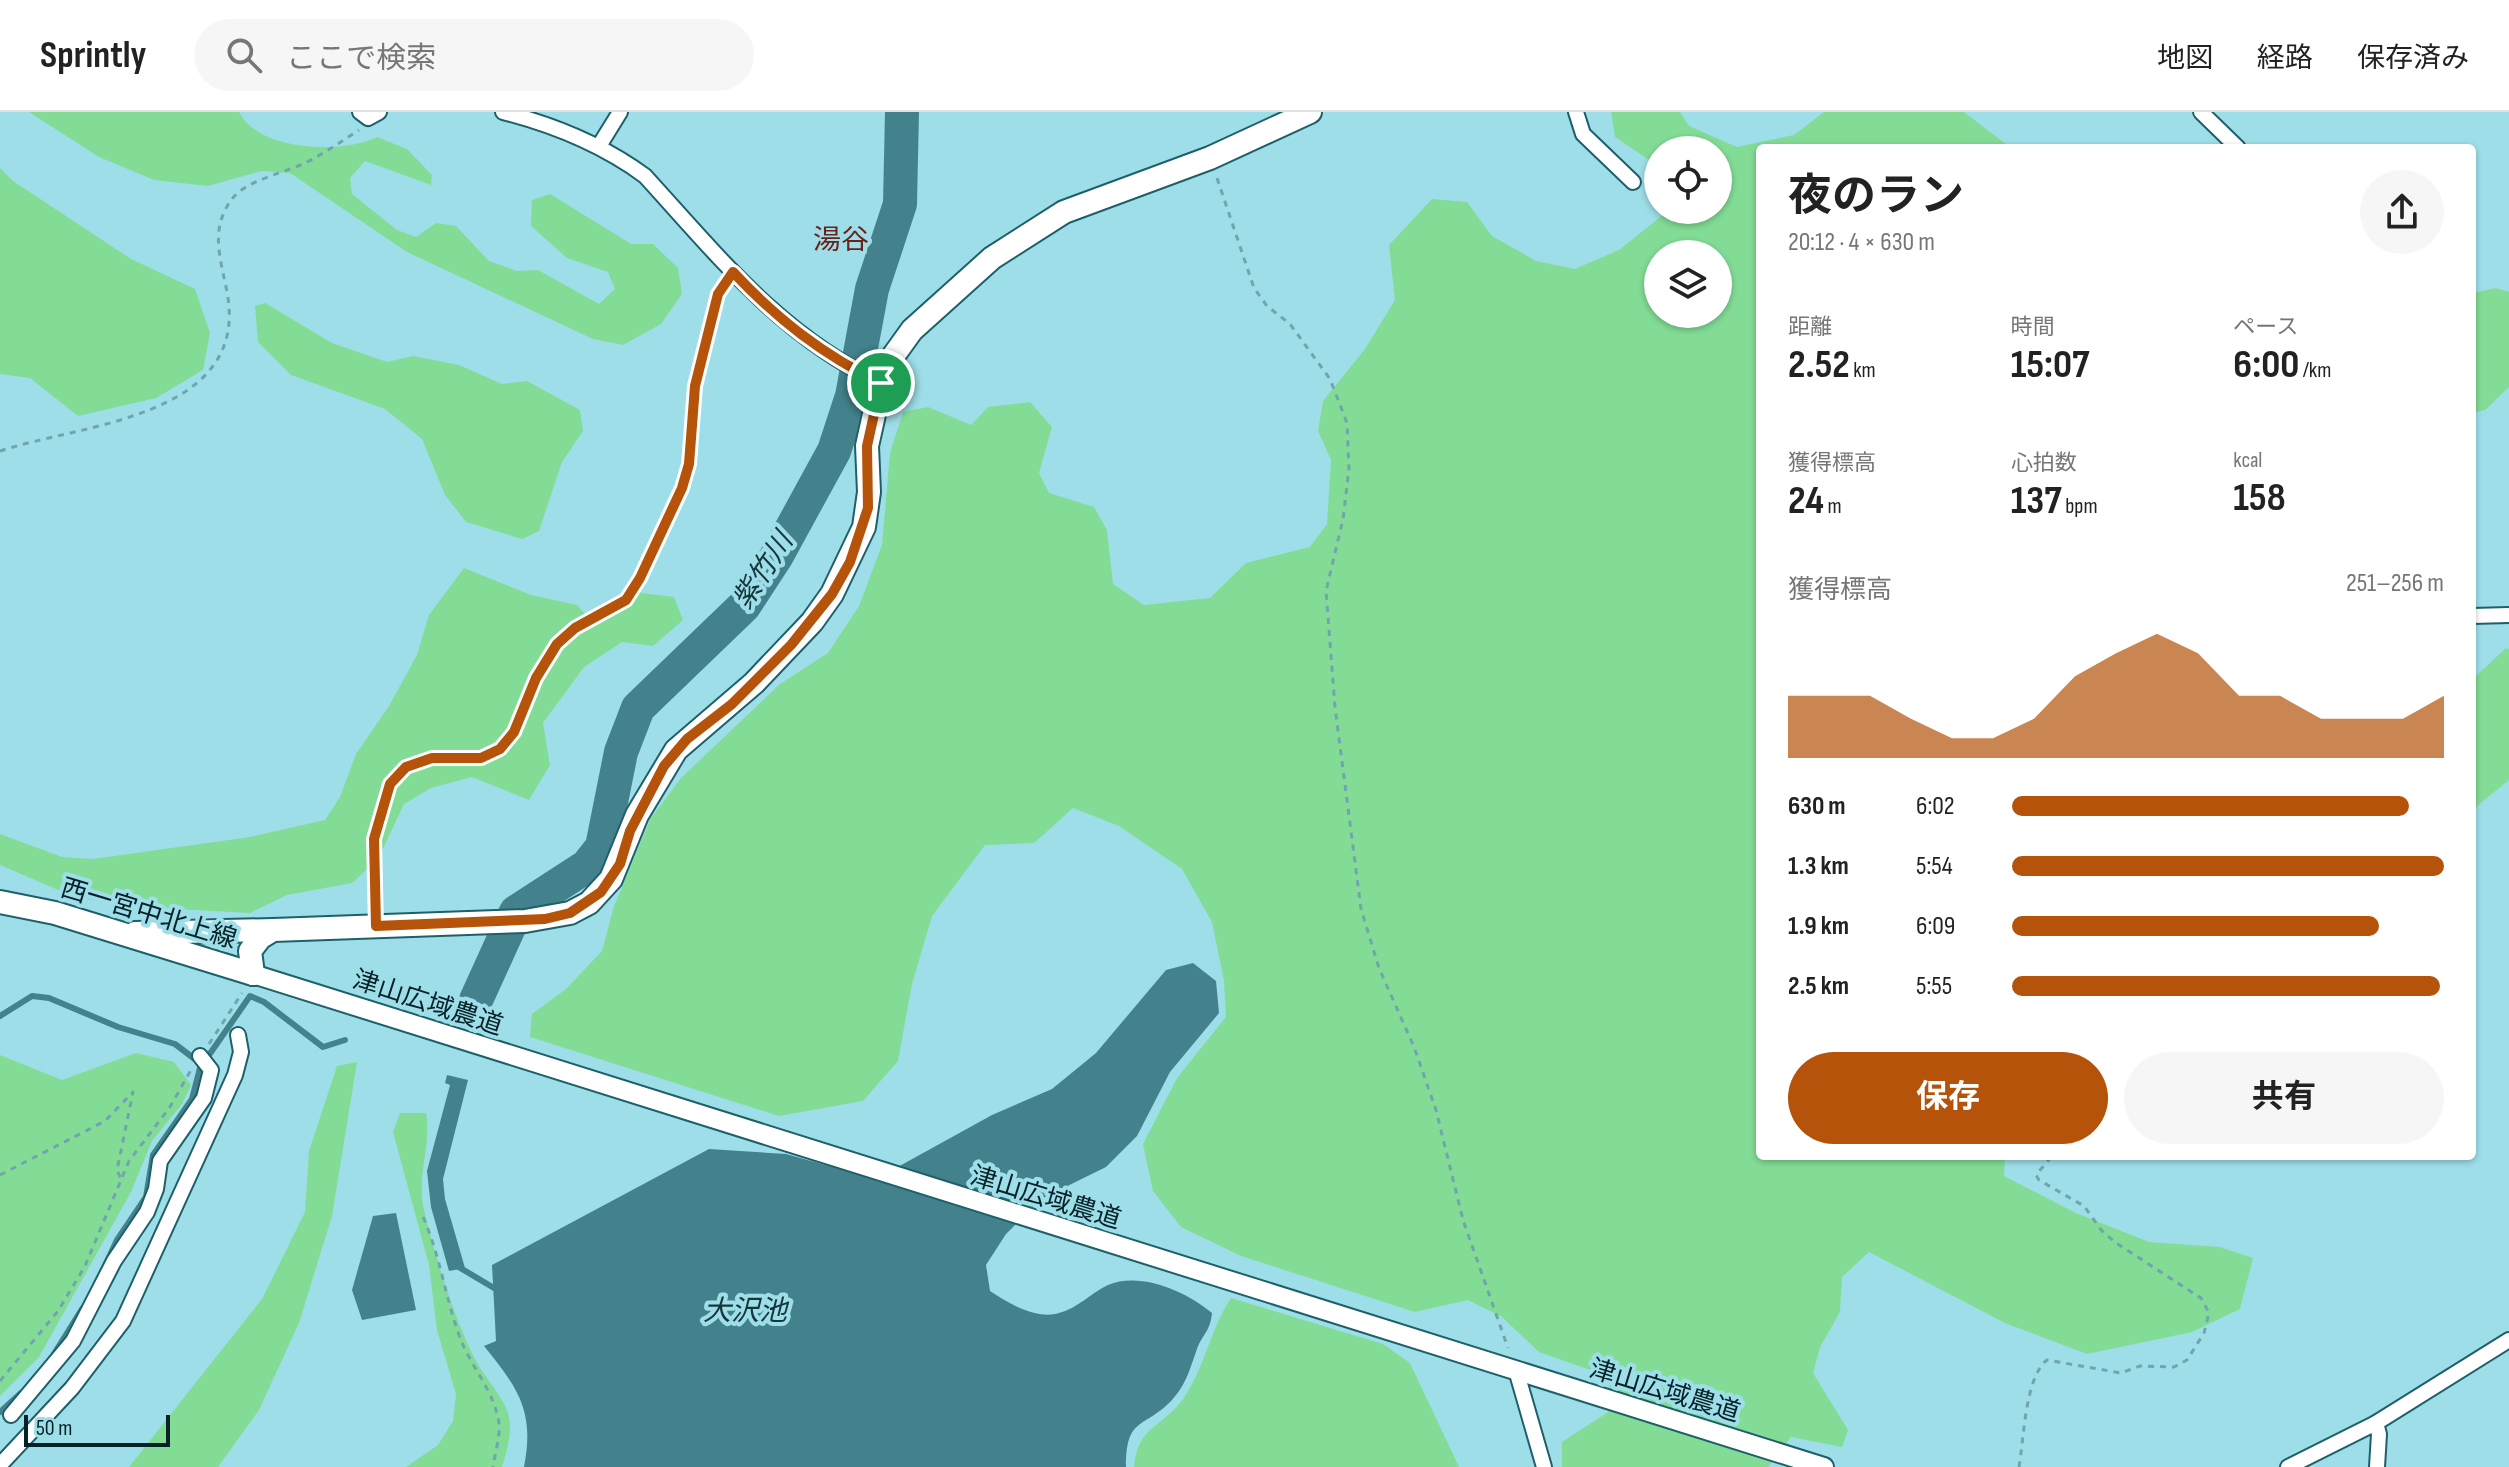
<!DOCTYPE html>
<html lang="ja">
<meta charset="utf-8">
<style>
body{margin:0;font-family:"Sofia Sans Condensed","Noto Sans JP",sans-serif;background:#f6f6f6;color:#222;height:100vh;display:flex;flex-direction:column;font-size:30px;white-space:nowrap}
*{box-sizing:border-box;margin:0}
p{font-size:26px;color:#767676}
.icon{flex:none;width:44px;height:44px;fill:none;stroke:currentColor;stroke-width:2;stroke-linecap:round;stroke-linejoin:round}
.map{position:relative;flex:1;overflow:hidden}
.drawer{position:absolute;left:1756px;top:32px;width:720px;height:1016px;display:flex;flex-direction:column;background:#fff;border-radius:8px;box-shadow:0 2px 6px #0004}
.drawer>*{flex:none}
.tools{position:absolute;left:1644px;top:24px;display:grid;gap:16px}
.tools a{display:grid;place-items:center;width:88px;height:88px;border-radius:50%;background:#fff;box-shadow:0 2px 6px #0004;font-size:40px}
.scale{position:absolute;left:24px;bottom:20px;width:146px;box-sizing:border-box;padding-left:8px;border:4px solid #072227;border-top:0;font-size:22px;line-height:28px;white-space:nowrap;color:#072227;-webkit-text-stroke:6px #9edee9;paint-order:stroke}
.pin{position:absolute;display:grid;place-items:center;width:68px;height:68px;color:#fff;margin:-34px;border:4px solid #fff;border-radius:50%;box-shadow:0 2px 8px #0007}
.round{display:grid;place-items:center;flex:none;width:84px;height:84px;border-radius:42px;background:#f6f6f6}
.headline{display:flex;align-items:center;justify-content:space-between;height:136px;padding:0 32px}
h1{font-size:44px;font-weight:700;line-height:60px}
.metrics{display:grid;grid-template-columns:repeat(3,1fr);gap:12px;height:136px;padding:8px 32px}
.metrics div{display:grid;align-content:center}
.metrics b{font-size:40px;font-weight:700}
.metrics small{font-size:22px;font-weight:400}
.metrics p{font-size:22px}
.chart{height:224px;padding:16px 32px}
.chart p{display:flex;justify-content:space-between}
.chart svg{width:100%;height:144px;margin-top:8px;fill:#b45309;opacity:.7}
.primary-button{display:flex;gap:16px;margin-top:auto;padding:16px 32px}
.primary-button a{flex:1;height:92px;border-radius:48px;background:#b45309;color:#fff;font-size:32px;font-weight:700;line-height:92px;text-align:center}
.primary-button a+a{background:#f6f6f6;color:#222}
ul{padding:0 32px;list-style:none;font-size:26px}
li{display:grid;grid-template-columns:128px 96px 1fr;align-items:center;height:60px}
li i{height:20px;border-radius:10px;background:#b45309}
header{display:flex;align-items:center;gap:48px;box-sizing:border-box;height:112px;padding:0 40px;background:#fff;border-bottom:2px solid #e0e0e0}
header strong{font-size:38px}
nav{display:flex;gap:44px;margin-inline-start:auto;font-size:28px}
.search{width:560px;height:72px;background:#f6f6f6;display:flex;align-items:center;gap:20px;box-sizing:border-box;padding:0 28px;border-radius:44px;color:#767676;font-size:30px}
.map>svg:first-child{display:block}
</style>
<header>
<strong>Sprintly</strong>
<div class="search"><svg class="icon" aria-label="search" viewBox="0 0 24 24"><circle cx="10" cy="10" r="6"/><path d="M15 15l6 6"/></svg>ここで検索</div>
<nav><a>地図</a><a>経路</a><a>保存済み</a></nav>
</header>
<div class="map">
<svg width="2509" height="1355" viewBox="0 0 2509 1355">
<rect width="100%" height="100%" fill="#9edee9"/>
<g fill="#82dc96" fill-rule="evenodd">
<path d="M29,0H239C259,40 343,42 377,25L407,37L432,63L431,73L365,49L350,66L352,82L397,118L416,125L436,111L456,114L489,149L517,159L538,158L599,192L615,177L608,160L567,146L531,114L532,88L550,82L631,132H653L678,156L682,182L661,212L623,233L593,227L407,140L290,61L261,59L208,74L154,68L99,45Z"/>
<path d="M1611,0H1680L1689,14L1737,35L1794,23L1824,0H1964L2011,36H1760V1044H2005L2004,1064L2076,1101L2149,1130L2220,1135L2253,1146L2240,1197L2192,1220L2087,1242L2005,1211L1869,1140L1842,1165L1840,1200L1820,1235L1813,1261L1848,1318L1842,1335L1791,1325L1768,1355H1562V1330L1608,1300L1610,1265L1539,1240L1502,1205L1468,1188L1415,1200L1241,1144L1181,1115L1153,1079L1143,1032L1177,966L1226,905L1224,869L1212,810L1182,757L1119,714L1073,696L1034,731L985,733L932,804L912,872L898,949L863,989L779,1004L530,925L532,902L566,877L602,839L614,794L651,706L681,666L780,572L828,541L859,494L882,433L890,341L903,300L928,295L971,313L988,295L1030,290L1052,315L1039,361L1049,381L1094,395L1107,418L1113,472L1144,493L1210,486L1246,451L1310,435L1327,412L1331,348L1318,319L1323,289L1365,237L1395,188L1389,133L1432,87L1467,90L1492,124L1536,149L1575,157L1619,138L1669,98H1718V38H1658V54L1615,25ZM1658,142H1718V202H1658Z"/>
<polygon points="0,56 13,69 131,147 195,177 210,221 203,258 156,286 78,304 30,266 0,262"/>
<polygon points="2496,176 2509,180 2509,275 2485,298 2472,301 2472,181"/>
<polygon points="265,191 332,231 387,250 413,244 459,253 502,272 527,269 580,298 583,319 562,350 539,419 522,427 466,410 445,383 422,327 385,297 291,263 258,230 255,194"/>
<polygon points="464,456 531,483 577,493 591,509 605,507 625,479 674,485 683,508 653,534 622,530 584,555 543,611 550,653 529,688 472,665 431,676 404,692 378,747 352,771 287,783 250,801 120,794 70,783 0,753 0,722 62,745 93,747 250,725 325,708 340,685 356,642 389,594 417,543 429,503"/>
<polygon points="2506,536 2509,537 2509,668 2472,698 2472,568"/>
<polygon points="136,941 174,950 191,973 182,992 152,1029 131,1080 39,1245 0,1284 0,943 62,968"/>
<polygon points="357,950 332,1104 299,1211 259,1298 218,1355 129,1355 262,1187 305,1100 309,1039 337,954"/>
<path d="M400,1001H426C432,1033 416,1064 424,1098C436,1146 451,1198 473,1243C482,1263 501,1281 508,1301C513,1319 507,1339 502,1355H406L438,1333L453,1309L456,1282L437,1218L429,1153L393,1020Z"/>
<path d="M1231,1186L1383,1232L1410,1251L1459,1355H1134C1138,1313 1162,1316 1183,1287C1205,1256 1210,1217 1231,1186Z"/>
</g>
<g fill="#43828c">
<path d="M1193,851L1216,869L1219,901L1170,960L1137,1024L1106,1055L1041,1087L1006,1122L986,1153L990,1179C1008,1191 1036,1208 1059,1201C1078,1196 1091,1181 1108,1173C1141,1159 1187,1180 1212,1201C1210,1221 1201,1223 1196,1240C1189,1259 1186,1273 1171,1289C1144,1317 1126,1304 1126,1355H524C535,1299 518,1276 484,1234L496,1229L492,1153L709,1037L786,1042L876,1067L992,1003L1052,977L1096,941L1166,858Z"/>
<polygon points="447,963 468,968 443,1067 445,1087 465,1156 449,1159 431,1095 427,1059 450,973 445,971"/>
<polygon points="396,1101 416,1198 362,1208 352,1178 373,1104"/>
</g>
<g fill="none" stroke-linecap="round" stroke-linejoin="round">
<g stroke="#43828c" stroke-width="6">
<polyline points="0,904 32,884 49,886 118,915 175,932 196,948"/>
<polyline points="457,1154 499,1179"/>
<polyline points="104,1156 117,1128 146,1085 153,1043 192,987 200,956 250,884 264,890 323,935 345,928"/>
<polyline points="54,1242 82,1197"/>
<polyline points="0,1300 21,1281"/>
</g>
<polyline stroke="#43828c" stroke-width="34" points="476,888 516,800 587,754 602,735 621,640 638,596 744,494 776,445 834,339 852,284 872,177 900,92 902,0"/>
<g stroke="#1d606a" stroke-width="18">
<g id="minor">
<polyline points="360,0 368,6 379,0"/>
<path d="M503,0C554,13 603,33 645,64C718,144 781,224 881,271"/>
<polyline points="1576,0 1583,22 1633,70"/>
<polyline points="2201,0 2238,36"/>
<polyline points="599,34 620,0"/>
<polyline points="2472,504 2509,503"/>
<polyline points="1516,1258 1544,1355"/>
<polyline points="11,1303 73,1229 114,1149 147,1100 156,1077 160,1049 204,986 211,958 200,944"/>
<polyline points="2376,1311 2379,1322 2377,1355"/>
<polyline points="0,1353 72,1276 123,1209 235,963 241,940 238,923"/>
<polyline points="2288,1355 2376,1311 2509,1228"/>
</g>
</g>
<g stroke="#1d606a" stroke-width="22">
<polyline id="tertiary" points="253,862 1824,1355"/>
</g>
<g stroke="#1d606a" stroke-width="26">
<g id="secondary">
<polyline points="0,790 55,801 253,862"/>
<polyline points="135,821 273,818"/>
<polyline points="253,862 250,839 260,826 273,818 525,809 570,801 589,791 611,767 637,703 676,638 754,571 812,510 832,482 864,415 869,380 867,334 881,271 894,243 912,218 992,146 1064,100 1210,46 1310,0"/>
</g>
</g>
<g stroke="#70a5ae" stroke-width="3" stroke-dasharray="6 6" stroke-linecap="butt">
<polyline points="1217,66 1254,176 1267,194 1290,212 1330,267 1347,311 1349,357 1343,407 1326,479 1335,595 1361,797 1379,856 1414,935 1436,998 1463,1108 1508,1236"/>
<path d="M0,339C80,312 251,306 227,180C221,148 209,117 232,87C246,68 285,61 307,50C325,41 342,29 359,18"/>
<path d="M375,795C373,734 366,646 450,646C467,646 488,648 502,635C529,609 533,564 556,534C577,506 608,507 626,488C639,476 643,455 650,439C664,411 685,383 689,351C692,333 690,314 691,296C694,263 706,200 724,173"/>
<polyline points="209,932 242,881"/>
<polyline points="0,1063 105,1009 133,980 117,1058 121,1067"/>
<path d="M423,1105C440,1143 445,1184 459,1223C469,1252 492,1276 498,1306C502,1320 495,1340 493,1355"/>
<polyline points="0,1269 58,1199 85,1154 129,1049 170,995 191,958"/>
<path d="M2019,1355C2024,1327 2025,1265 2047,1248L2121,1261L2140,1254L2174,1255L2187,1248L2204,1221L2209,1201L2201,1186L2116,1131L2102,1119L2084,1094L2039,1068L2036,1063L2052,1044"/>
</g>
<use href="#minor" stroke="#fff" stroke-width="14"/>
<use href="#tertiary" stroke="#fff" stroke-width="18"/>
<use href="#secondary" stroke="#fff" stroke-width="22"/>
</g>
<g fill="none" stroke-linecap="round" stroke-linejoin="round">
<g stroke="#fff" stroke-width="16">
<path id="route" d="M733,160C777,207 823,243 881,271L867,334L868,396L850,450L832,482L791,533L732,592L687,627L664,654L630,719L620,752L601,780L570,801L545,807L376,814L374,727L390,672L406,655L432,646H481L500,637L514,620L536,566L557,532L575,516L626,488L640,466L682,376L689,352L695,274L718,182Z"/>
</g>
<use href="#route" stroke="#b45309" stroke-width="10"/>
</g>
<g text-anchor="middle" stroke-width="8" stroke-linejoin="round" paint-order="stroke">
<g font-size="26" fill="#072227" stroke="#9edee9">
<text transform="translate(149 801) rotate(17)" y="9">西一宮中北上線</text>
<text transform="translate(428 890) rotate(18)" y="9">津山広域農道</text>
<text transform="translate(1046 1085) rotate(17)" y="9">津山広域農道</text>
<text transform="translate(1665 1278) rotate(17)" y="9">津山広域農道</text>
</g>
<g font-size="28" fill="#68241c" stroke="#9edee9">
<text x="841" y="137">湯谷</text>
</g>
<g font-size="28" font-style="italic" fill="#15363b" stroke="#9edee9">
<text transform="translate(762 458) rotate(-57)" y="10">紫竹川</text>
<text x="745" y="1208">大沢池</text>
</g>
</g>
</svg>
<div class="tools">
<a><svg class="icon" aria-label="locate" viewBox="0 0 24 24"><circle cx="12" cy="12" r="6"/><path d="M12 2v4M12 18v4M2 12h4M18 12h4"/></svg></a>
<a><svg class="icon" aria-label="layers" viewBox="0 0 24 24"><path d="M12 4l9 5-9 5-9-5zM3 14l9 5 9-5"/></svg></a>
</div>
<div class="scale">50 m</div>
<div class="pin" style="left:881px;top:271px;background:#1e9e55"><svg class="icon" aria-label="arrive" viewBox="0 0 24 24"><path d="M6 21V4h12l-3 4 3 4H6"/></svg></div>
<section class="drawer">
<div class="headline"><div><h1>夜のラン</h1><p>20:12 · 4 × 630 m</p></div><a class="round"><svg class="icon" aria-label="share" viewBox="0 0 24 24"><path d="M12 15V3M7 8l5-5 5 5M5 13v7h14v-7"/></svg></a></div>
<div class="metrics">
<div><p>距離</p><b>2.52<small> km</small></b></div>
<div><p>時間</p><b>15:07</b></div>
<div><p>ペース</p><b>6:00<small> /km</small></b></div>
</div>
<div class="metrics">
<div><p>獲得標高</p><b>24<small> m</small></b></div>
<div><p>心拍数</p><b>137<small> bpm</small></b></div>
<div><p>kcal</p><b>158</b></div>
</div>
<div class="chart"><p><span>獲得標高</span>251–256 m</p>
<svg viewBox="0 0 160 44" preserveAspectRatio="none"><path d="M0 44V25L10 25L20 25L30 32L40 38L50 38L60 32L70 19L80 12L90 6L100 12L110 25L120 25L130 32L140 32L150 32L160 25V44z"/></svg>
</div>
<ul>
<li><b>630 m</b>6:02<i style="width:92%"></i></li>
<li><b>1.3 km</b>5:54<i style="width:100%"></i></li>
<li><b>1.9 km</b>6:09<i style="width:85%"></i></li>
<li><b>2.5 km</b>5:55<i style="width:99%"></i></li>
</ul>
<div class="primary-button"><a>保存</a><a>共有</a></div>
</section>
</div>
